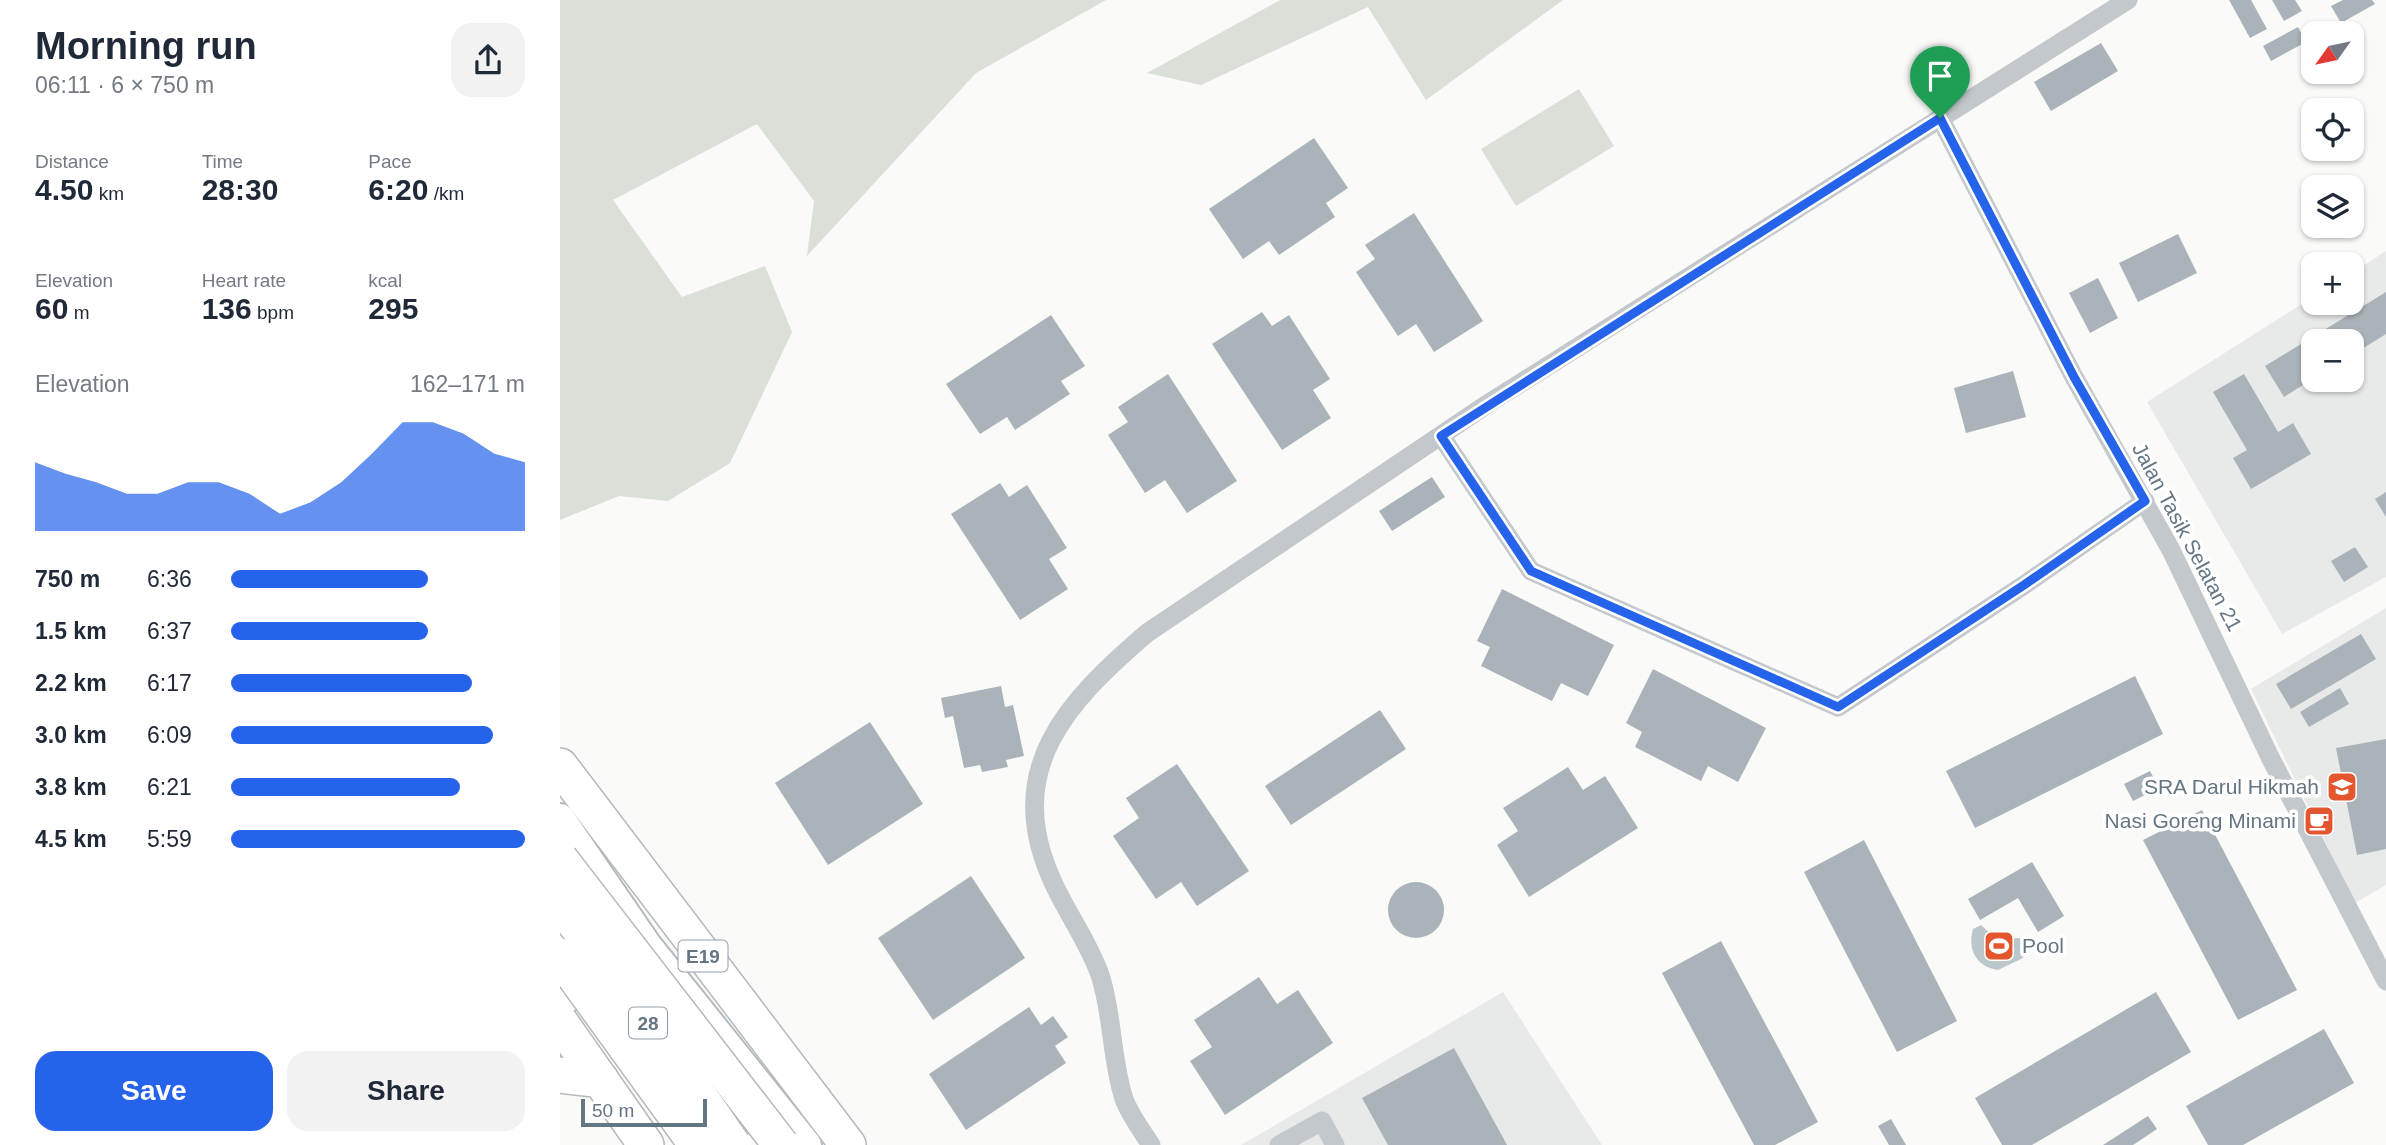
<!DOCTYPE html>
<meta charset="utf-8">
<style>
body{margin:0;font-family:Helvetica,sans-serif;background:#f2f2f3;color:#1f2937;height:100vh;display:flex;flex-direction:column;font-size:26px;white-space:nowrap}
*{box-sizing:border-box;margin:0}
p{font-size:23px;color:#747a83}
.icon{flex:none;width:38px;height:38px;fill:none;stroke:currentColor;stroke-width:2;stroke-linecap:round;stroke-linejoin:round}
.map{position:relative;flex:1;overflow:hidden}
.panel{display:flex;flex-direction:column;background:#fff;width:560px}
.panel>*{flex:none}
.needle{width:46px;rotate:237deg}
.fabs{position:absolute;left:1741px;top:21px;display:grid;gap:14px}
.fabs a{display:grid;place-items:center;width:63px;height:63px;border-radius:14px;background:#fff;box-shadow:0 2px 5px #0004;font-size:35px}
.scale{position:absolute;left:21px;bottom:18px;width:126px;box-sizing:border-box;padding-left:7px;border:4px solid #657683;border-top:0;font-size:19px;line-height:24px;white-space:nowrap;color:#657683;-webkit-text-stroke:5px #fff;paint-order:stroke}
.pin{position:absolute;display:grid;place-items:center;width:60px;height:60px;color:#fff;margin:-72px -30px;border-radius:50% 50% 50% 0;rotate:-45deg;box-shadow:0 0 7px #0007}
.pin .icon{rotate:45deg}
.round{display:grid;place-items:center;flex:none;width:74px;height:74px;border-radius:21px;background:#f2f2f3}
.head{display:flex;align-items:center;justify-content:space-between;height:119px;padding:0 35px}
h1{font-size:38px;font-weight:700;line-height:52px}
.stats{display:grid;grid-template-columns:repeat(3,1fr);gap:10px;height:119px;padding:7px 35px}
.stats div{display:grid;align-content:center}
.stats b{font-size:30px;font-weight:700}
.stats small{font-size:19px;font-weight:400}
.stats p{font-size:19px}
.chart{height:196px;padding:14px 35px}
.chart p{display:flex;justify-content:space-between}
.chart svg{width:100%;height:126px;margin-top:7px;fill:#2563eb;opacity:.7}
.cta{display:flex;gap:14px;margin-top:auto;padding:14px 35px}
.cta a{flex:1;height:80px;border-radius:21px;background:#2563eb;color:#fff;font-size:28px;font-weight:700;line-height:80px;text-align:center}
.cta a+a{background:#f2f2f3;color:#1f2937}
ul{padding:0 35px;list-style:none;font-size:23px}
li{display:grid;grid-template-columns:112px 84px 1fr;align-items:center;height:52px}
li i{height:18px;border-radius:9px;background:#2563eb}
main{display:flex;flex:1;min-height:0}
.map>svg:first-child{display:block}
</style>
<main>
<section class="panel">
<div class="head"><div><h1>Morning run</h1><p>06:11 · 6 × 750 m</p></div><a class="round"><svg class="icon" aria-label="share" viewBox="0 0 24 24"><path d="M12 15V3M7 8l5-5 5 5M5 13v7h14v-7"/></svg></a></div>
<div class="stats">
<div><p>Distance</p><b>4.50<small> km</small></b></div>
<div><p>Time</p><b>28:30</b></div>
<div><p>Pace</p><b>6:20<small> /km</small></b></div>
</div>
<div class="stats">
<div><p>Elevation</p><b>60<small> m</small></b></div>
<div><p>Heart rate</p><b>136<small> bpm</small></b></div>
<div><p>kcal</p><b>295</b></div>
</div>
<div class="chart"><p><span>Elevation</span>162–171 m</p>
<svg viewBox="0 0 160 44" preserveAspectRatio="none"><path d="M0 44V20L10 24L20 27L30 31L40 31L50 27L60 27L70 31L80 38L90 34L100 27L110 17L120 6L130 6L140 10L150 17L160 20V44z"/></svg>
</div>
<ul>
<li><b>750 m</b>6:36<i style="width:67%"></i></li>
<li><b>1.5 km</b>6:37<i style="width:67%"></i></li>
<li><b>2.2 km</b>6:17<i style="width:82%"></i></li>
<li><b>3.0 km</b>6:09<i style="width:89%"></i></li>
<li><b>3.8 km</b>6:21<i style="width:78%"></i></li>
<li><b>4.5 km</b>5:59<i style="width:100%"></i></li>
</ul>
<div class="cta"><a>Save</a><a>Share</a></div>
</section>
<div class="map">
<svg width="1826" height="1145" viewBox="0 0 1826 1145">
<rect width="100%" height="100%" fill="#fafaf8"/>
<g fill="#e8e9e9" fill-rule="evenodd">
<path d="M1826,251V577L1722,634L1587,402L1753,297L1754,303H1792V273ZM1754,341H1792V380H1754Z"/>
<polygon points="1826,608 1826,885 1795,903 1691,689"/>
<polygon points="943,992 1042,1145 681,1145"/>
</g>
<g fill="#dadfd7">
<polygon points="0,0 546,0 416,73 247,256 254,201 197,124 53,200 122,297 205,266 232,332 170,463 108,501 59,496 0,520"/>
<polygon points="720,0 1003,0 866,100 808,7 641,85 587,73"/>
<polygon points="1019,89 1054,146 956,206 921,149"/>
</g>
<path fill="#bbc7cb" d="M1421,925L1436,939L1461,938L1466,943L1463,958L1438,970C1417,967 1407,950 1413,929Z"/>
<g fill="#aab3b9">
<polygon points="1669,0 1691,0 1707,29 1690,38"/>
<polygon points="1712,0 1735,0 1742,11 1724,21"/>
<polygon points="1783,0 1812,0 1815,4 1781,23 1771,6"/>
<polygon points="1738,27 1746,42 1711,61 1703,46"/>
<polygon points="1541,43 1558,71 1491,111 1474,82"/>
<polygon points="754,138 788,188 766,203 775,217 719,255 709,241 683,259 649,209"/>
<polygon points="854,213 923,321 874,352 856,324 838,336 796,272 815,259 805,245"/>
<polygon points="1618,234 1637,273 1578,302 1559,263"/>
<polygon points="1538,278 1558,318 1530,333 1509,293"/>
<polygon points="1826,292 1826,334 1792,355 1792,341 1754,341 1754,378 1724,397 1705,366"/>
<polygon points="702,312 712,326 729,315 770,379 753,390 771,418 722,450 652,344"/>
<polygon points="491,315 525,366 501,381 510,394 455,430 447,417 420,434 386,384"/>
<polygon points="1453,371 1466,417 1406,433 1394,388"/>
<polygon points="608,374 677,481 627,513 605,480 585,493 548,435 568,422 558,407"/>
<polygon points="1684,374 1718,432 1733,423 1751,454 1691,489 1673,458 1687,450 1653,392"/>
<polygon points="872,477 885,497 832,531 819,511"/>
<polygon points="440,483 449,497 467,485 507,548 489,559 508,589 460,620 391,514"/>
<polygon points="1826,492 1826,517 1815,499"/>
<polygon points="1795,547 1808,567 1784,582 1771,561"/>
<polygon points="942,589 1054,645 1028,696 1001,683 992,701 921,666 930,647 917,641"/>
<polygon points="1801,634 1816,659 1731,709 1716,684"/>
<polygon points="1093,669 1206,728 1178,782 1148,766 1141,781 1075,747 1082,732 1066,723"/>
<polygon points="1575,676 1603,734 1415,828 1386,771"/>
<polygon points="441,686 445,707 453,705 464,756 446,760 448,767 422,772 420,765 404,768 393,716 385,718 381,698"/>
<polygon points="1780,688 1789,704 1749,727 1740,712"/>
<polygon points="820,710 846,749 731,825 705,786"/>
<polygon points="310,722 363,804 268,865 215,783"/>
<polygon points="1826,739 1826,849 1797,855 1776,748"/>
<polygon points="617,764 689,871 637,906 621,882 596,899 553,836 579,818 566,798"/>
<polygon points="1008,767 1023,790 1045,776 1078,828 969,897 937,845 958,831 943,808"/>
<polygon points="1590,771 1599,788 1573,801 1564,784"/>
<polygon points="1642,810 1737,990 1678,1020 1583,840"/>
<polygon points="1304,840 1397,1021 1337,1052 1244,872"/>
<polygon points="1472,862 1504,916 1478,932 1458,898 1420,920 1408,899"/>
<polygon points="411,876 465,958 373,1020 318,938"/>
<circle cx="856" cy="910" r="28"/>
<polygon points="1161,941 1258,1122 1215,1145 1194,1145 1102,973"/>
<polygon points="699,977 717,1004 738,990 773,1043 665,1115 630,1061 652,1047 634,1020"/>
<polygon points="1596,992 1631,1052 1472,1145 1442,1145 1415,1098"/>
<polygon points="469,1007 481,1025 493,1016 508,1037 495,1046 506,1063 406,1130 369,1074"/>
<polygon points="1764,1029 1794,1083 1683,1145 1648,1145 1626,1106"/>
<polygon points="894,1048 947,1145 828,1145 802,1098"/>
<polygon points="1588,1116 1597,1129 1573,1145 1543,1145"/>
<polygon points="1331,1119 1346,1145 1329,1145 1318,1126"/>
</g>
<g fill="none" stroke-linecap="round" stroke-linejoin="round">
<g stroke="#b3babf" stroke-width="32">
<g id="secondary">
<polyline points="0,818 87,945 247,1145"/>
<polyline points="0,1003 38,977"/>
</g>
</g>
<g stroke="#b4b9bd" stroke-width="38">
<g id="highway">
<polyline points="0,766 288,1145"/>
<polyline points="0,1022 86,1145"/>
<polyline points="0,1075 41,1080"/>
</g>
</g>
<g stroke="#c3c8cc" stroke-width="19">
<polyline points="1380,118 1514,377 1611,550 1710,757 1826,981"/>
<polyline points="881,436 971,571 1278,707 1464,585 1585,501"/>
<path d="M591,1145C582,1131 570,1115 564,1099C551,1059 553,1014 540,975C528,941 506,912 492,880C442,769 507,702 587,633L929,403L1568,0"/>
<polyline points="719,1145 762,1121 775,1145"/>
</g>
<use href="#secondary" stroke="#fff" stroke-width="28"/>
<use href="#highway" stroke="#fff" stroke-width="35"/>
<g stroke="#b4b9bd" stroke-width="38" stroke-linecap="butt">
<g id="highway-bridge">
<polyline points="0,859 221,1145"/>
<polyline points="0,904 59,980 173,1145"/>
<polyline points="0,956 137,1145"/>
</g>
</g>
<use href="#highway-bridge" stroke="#fff" stroke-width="35"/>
</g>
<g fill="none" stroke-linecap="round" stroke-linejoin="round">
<g stroke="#fff" stroke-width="14">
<polygon id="route" points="1380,118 1514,377 1585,501 1464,585 1278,707 971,571 881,436"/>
</g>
<use href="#route" stroke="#2563eb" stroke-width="9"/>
</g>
<defs>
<g id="school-square" transform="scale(1.575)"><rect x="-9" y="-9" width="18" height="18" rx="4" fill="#e4572e" stroke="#fff"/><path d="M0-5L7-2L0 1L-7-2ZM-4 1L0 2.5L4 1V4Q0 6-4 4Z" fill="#fff"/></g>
<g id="cafe-square" transform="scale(1.575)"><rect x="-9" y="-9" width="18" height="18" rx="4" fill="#e4572e" stroke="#fff"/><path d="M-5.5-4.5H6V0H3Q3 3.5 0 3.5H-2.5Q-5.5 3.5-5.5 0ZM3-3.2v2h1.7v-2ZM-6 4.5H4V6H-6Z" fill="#fff"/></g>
<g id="stadium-square" transform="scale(1.575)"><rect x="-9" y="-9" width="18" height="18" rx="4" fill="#e4572e" stroke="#fff"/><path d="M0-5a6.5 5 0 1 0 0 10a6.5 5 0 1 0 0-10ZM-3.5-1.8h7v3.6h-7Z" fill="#fff"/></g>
</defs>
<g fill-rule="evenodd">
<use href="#school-square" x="1782" y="787"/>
<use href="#cafe-square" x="1759" y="821"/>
<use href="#stadium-square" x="1439" y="946"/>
</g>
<g text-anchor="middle" stroke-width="7" stroke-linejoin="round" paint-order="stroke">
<g fill="#fff" stroke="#939fa8" stroke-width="2">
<rect x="118.5" y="940.5" width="49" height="31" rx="5"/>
<rect x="69" y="1007.5" width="38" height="31" rx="5"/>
</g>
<g font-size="19" font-weight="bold" fill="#657683">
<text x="143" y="963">E19</text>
<text x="88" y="1030">28</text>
</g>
<g font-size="21" fill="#657683" stroke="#fff">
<text transform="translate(1627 537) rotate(62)" y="7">Jalan Tasik Selatan 21</text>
</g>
<g font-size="21" fill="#657683" stroke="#fff" text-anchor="end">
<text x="1759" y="794">SRA Darul Hikmah</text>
<text x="1736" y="828">Nasi Goreng Minami</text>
<text x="1462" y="953" text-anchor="start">Pool</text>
</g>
</g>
</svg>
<div class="fabs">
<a><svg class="needle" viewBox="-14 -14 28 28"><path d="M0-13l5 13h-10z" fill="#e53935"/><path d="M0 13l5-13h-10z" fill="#747a83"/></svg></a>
<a><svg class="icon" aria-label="locate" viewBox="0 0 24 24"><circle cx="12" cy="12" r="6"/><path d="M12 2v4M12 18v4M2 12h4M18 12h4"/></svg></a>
<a><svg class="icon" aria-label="layers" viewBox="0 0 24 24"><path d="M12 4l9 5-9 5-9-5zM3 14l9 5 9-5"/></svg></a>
<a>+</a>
<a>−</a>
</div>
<div class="scale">50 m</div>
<div class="pin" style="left:1380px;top:118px;background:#1e9e55"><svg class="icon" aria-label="arrive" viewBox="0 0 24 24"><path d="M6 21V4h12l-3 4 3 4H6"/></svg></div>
</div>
</main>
